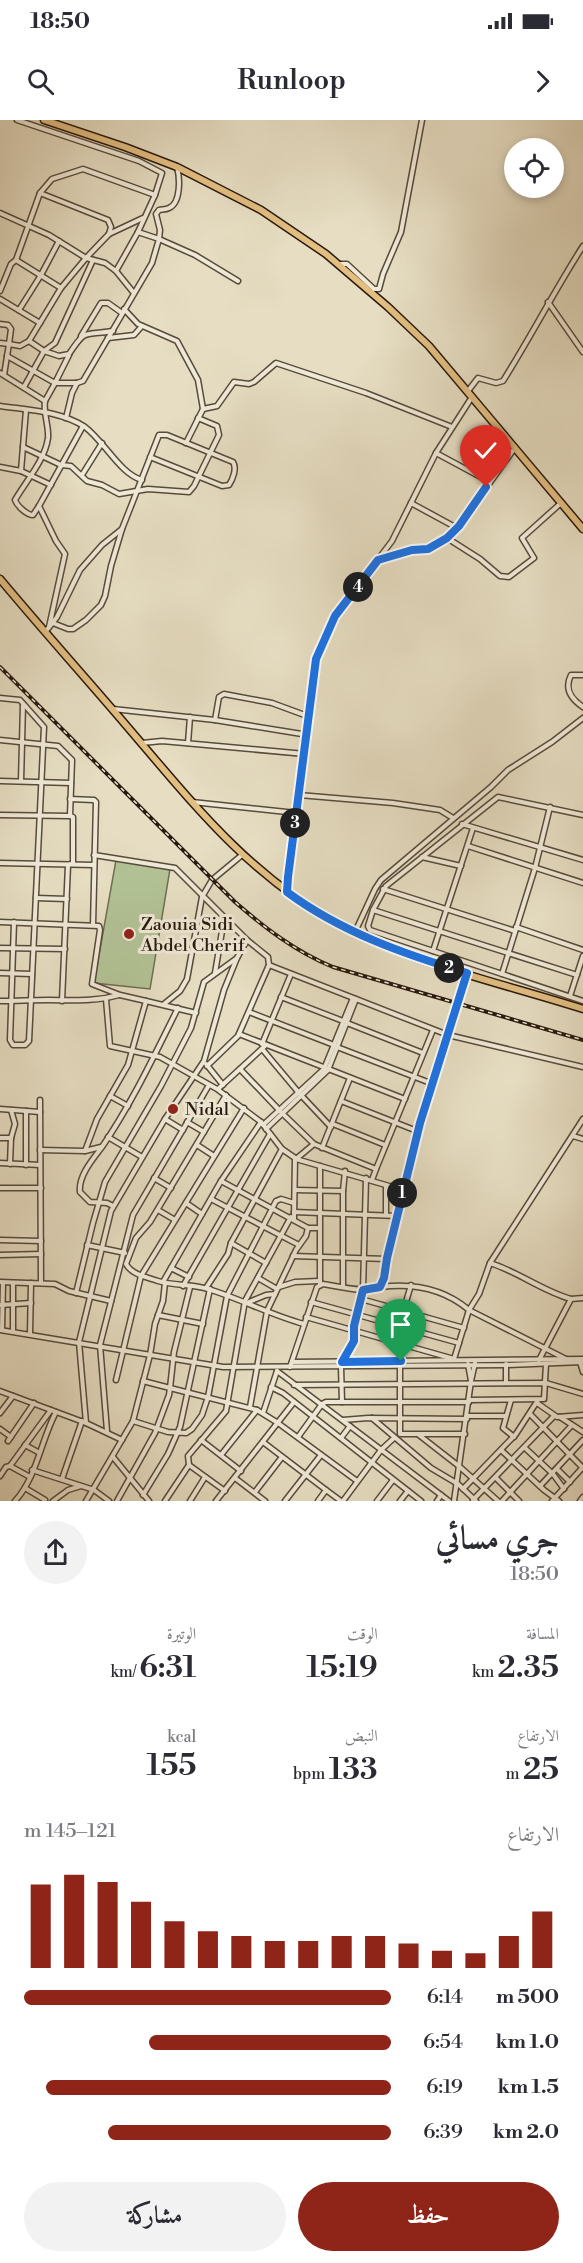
<!DOCTYPE html>
<html lang="ar">
<meta charset="utf-8">
<style>
body{margin:0;font-family:"Libre Bodoni",Amiri,serif;background:#f2f2f3;color:#2b2b33;direction:rtl;height:100vh;display:flex;flex-direction:column;font-size:22px;white-space:nowrap}
*{box-sizing:border-box;margin:0}
p{font-size:20px;color:#7c7c81}
.icon{flex:none;width:33px;height:33px;fill:none;stroke:currentColor;stroke-width:2;stroke-linecap:round;stroke-linejoin:round}
.map{position:relative;height:1381px;overflow:hidden;direction:ltr}
.panel{display:flex;flex-direction:column;background:#fff;flex:1}
.panel>*{flex:none}
.tools{position:absolute;left:504px;top:18px;display:grid;gap:12px}
.tools a{display:grid;place-items:center;width:60px;height:60px;border-radius:50%;background:#fff;box-shadow:0 3px 9px #0003;font-size:30px}
.pin{position:absolute;display:grid;place-items:center;width:51px;height:51px;color:#fff;margin:-62px -26px;border-radius:50% 50% 50% 0;rotate:-45deg;box-shadow:0 0 6px #0007}
.pin .icon{rotate:45deg}
.km{position:absolute;width:30px;height:30px;margin:-15px;border-radius:50%;background:#222;color:#fff;font-size:16px;line-height:30px;text-align:center}
.round{display:grid;place-items:center;flex:none;width:63px;height:63px;border-radius:32px;background:#f2f2f3}
.overview{display:flex;align-items:center;justify-content:space-between;height:102px;padding:0 24px}
h1{font-size:33px;font-weight:600;line-height:45px}
.figures{display:grid;grid-template-columns:repeat(3,1fr);gap:9px;height:102px;padding:6px 24px}
.figures div{display:grid;align-content:center}
.figures b{font-size:30px;font-weight:600}
.figures small{font-size:16px;font-weight:400}
.figures p{font-size:16px}
.chart{height:168px;padding:12px 24px}
.chart p{display:flex;justify-content:space-between}
.chart svg{width:100%;height:108px;margin-top:6px;stroke:#8f2418;stroke-width:6}
.action{display:flex;gap:12px;margin-top:auto;padding:12px 24px}
.action a{flex:1;height:69px;border-radius:36px;background:#8f2418;color:#fff;font-size:24px;font-weight:600;line-height:69px;text-align:center}
.action a+a{background:#f2f2f3;color:#2b2b33}
ul{padding:0 24px;list-style:none;font-size:20px}
li{display:grid;grid-template-columns:96px 72px 1fr;align-items:center;height:45px}
li i{height:15px;border-radius:8px;background:#8f2418}
.status{display:flex;justify-content:space-between;align-items:center;height:42px;padding:0 30px;background:#fff;direction:ltr}
.status svg{height:16px;fill:currentColor}
header{display:flex;justify-content:space-between;align-items:center;height:78px;padding:0 24px;background:#fff;font-size:27px;font-weight:600}
.map>svg:first-child{display:block}
</style>
<div class="status"><b>18:50</b><svg viewBox="0 0 49 12"><path d="M0 12V9h3v3zM5 12V6h3v6zM10 12V3h3v9zM15 12V0h3v12zM26 1h20v11H26zM47 4h2v5h-2z"/></svg></div>
<header><svg class="icon" aria-label="forward" viewBox="0 0 24 24"><path d="M9 5l7 7-7 7"/></svg>Runloop<svg class="icon" aria-label="search" viewBox="0 0 24 24"><circle cx="10" cy="10" r="6"/><path d="M15 15l6 6"/></svg></header>
<div class="map">
<svg width="583" height="1381" viewBox="0 0 583 1381">
<rect width="100%" height="100%" fill="#e6ddc2"/>
<filter id="stains"><feTurbulence type="fractalNoise" baseFrequency=".00333" numOctaves="4"/><feColorMatrix values="0 0 0 0 .2 0 0 0 0 .09 0 0 0 0 .02 0 0 0 .5 -.17"/></filter>
<radialGradient id="worn" r=".72"><stop offset=".6" stop-color="#630" stop-opacity="0"/><stop offset="1" stop-color="#630" stop-opacity=".3"/></radialGradient>
<polygon fill="#b2c295" stroke="#6e6e52" stroke-width="1.5" points="116,740 170,749 150,869 94,863"/>
<g fill="none" stroke-linecap="round" stroke-linejoin="round">
<g stroke="#584b3b" stroke-width="7">
<g id="minor">
<polyline points="17,0 139,41 162,53 155,75 138,112 116,151"/>
<polyline points="40,73 108,100 111,107 109,114"/>
<polyline points="0,93 49,115 86,138 105,143 116,151 133,172"/>
<polyline points="138,112 159,119 195,135 238,161"/>
<polyline points="16,140 61,168"/>
<polyline points="339,144 347,144 374,169 379,169 383,154 401,112 422,0"/>
<polyline points="0,171 11,144 16,140 40,73 52,59 83,49 155,75"/>
<polyline points="0,179 40,203"/>
<polyline points="548,182 583,232"/>
<polyline points="124,189 138,204 177,221 198,260 203,289 186,323"/>
<polyline points="19,190 41,155 59,121"/>
<polyline points="0,204 8,205 11,209 9,224 0,223"/>
<polyline points="81,216 101,183 108,183 122,193"/>
<polyline points="108,218 134,215 142,206"/>
<polyline points="29,221 61,168 86,138 109,114 143,98"/>
<polyline points="7,236 55,263 69,235"/>
<path d="M0,253L45,281C43,294 49,305 48,318C45,340 26,361 15,380C17,386 27,395 33,395L39,386L83,306"/>
<polyline points="4,255 9,224 20,226 29,221 44,231 55,223 93,140"/>
<path d="M24,267L44,231L59,236L69,234C87,207 84,216 113,211"/>
<path d="M468,271L478,258L496,263L503,261C531,216 555,170 583,126"/>
<path d="M45,281L55,263H77L83,261L152,143L159,119L160,110L156,94L159,90C162,89 165,90 169,88C181,83 180,58 177,47"/>
<path d="M0,286C27,290 61,291 85,307C104,321 120,354 142,360"/>
<polyline points="203,289 217,286 234,262 249,264 254,262 276,243 366,273 452,307"/>
<polyline points="66,298 72,273 77,263"/>
<polyline points="23,327 61,345 71,346 87,361 102,365 119,374 148,369 189,372 194,366 219,315 217,306 198,298"/>
<polyline points="436,333 490,362"/>
<polyline points="0,347 21,351 26,290"/>
<polyline points="21,351 51,365"/>
<polyline points="82,355 102,323"/>
<polyline points="411,383 457,408"/>
<polyline points="39,386 56,421 65,434 49,507"/>
<polyline points="447,418 480,439 500,456 509,457 534,438 522,418 561,383"/>
<polyline points="379,440 412,430 431,428 449,416 459,406 514,329"/>
<polyline points="53,503 68,509 73,509 86,500 101,485 105,476 111,446 122,409"/>
<path d="M46,511L57,497L80,450L102,425L122,409L159,315H167L233,342C237,348 233,359 229,365L222,366L150,337"/>
<path d="M583,555H571C564,569 571,579 583,587"/>
<polyline points="0,578 20,580 44,607 29,921 25,925 13,925 10,920 14,802"/>
<polyline points="113,589 215,600 308,615"/>
<polyline points="215,600 219,577 224,574 272,583 310,597"/>
<polyline points="0,620 58,626 72,640 70,696 73,697 73,743 68,745 62,881"/>
<polyline points="142,623 162,621 305,634"/>
<polyline points="188,623 190,597"/>
<polyline points="0,661 71,663"/>
<polyline points="21,661 23,584"/>
<polyline points="299,675 393,683 440,690 453,698"/>
<polyline points="70,679 94,680 96,682 93,805"/>
<polyline points="192,682 296,693"/>
<polyline points="0,695 70,696"/>
<polyline points="583,695 498,677 386,766 373,790 368,806 370,810 583,881"/>
<polyline points="462,704 583,740"/>
<polyline points="468,726 583,763"/>
<polyline points="94,735 175,748 247,820 268,837 269,845 238,916 207,946"/>
<polyline points="422,737 461,746"/>
<polyline points="0,743 94,745"/>
<polyline points="383,769 515,811"/>
<polyline points="287,771 316,544 321,526 335,496 392,421 436,333 472,277"/>
<polyline points="36,778 67,779"/>
<polyline points="373,790 577,855"/>
<polyline points="0,802 99,806 100,810 92,864 120,875 146,881"/>
<polyline points="516,807 583,830"/>
<polyline points="355,812 375,769 381,760 491,667 508,650 552,622 583,598"/>
<polyline points="0,828 65,829"/>
<polyline points="433,831 473,708"/>
<polyline points="269,845 448,915 583,947"/>
<polyline points="0,853 32,854"/>
<polyline points="215,853 224,799"/>
<polyline points="502,854 535,748 550,687"/>
<polyline points="570,876 583,836"/>
<polyline points="281,877 343,901"/>
<polyline points="106,879 110,926 160,937 217,969 261,1002 282,1029 295,1038 294,1099"/>
<path d="M0,881C16,881 32,880 48,880C73,880 94,882 119,875"/>
<polyline points="164,884 180,871 187,859 202,777 212,760 242,735"/>
<polyline points="249,892 334,925"/>
<polyline points="347,903 423,933"/>
<polyline points="239,914 405,979"/>
<polyline points="262,924 291,854"/>
<polyline points="337,927 433,964"/>
<polyline points="263,930 299,973 331,1007"/>
<polyline points="206,944 223,965"/>
<polyline points="240,949 280,991"/>
<polyline points="218,969 266,925"/>
<path d="M226,975L150,1102L136,1118L126,1144C132,1155 147,1157 158,1161C175,1166 193,1164 208,1169C241,1179 271,1195 304,1204"/>
<polyline points="110,976 128,986"/>
<polyline points="40,980 41,1163"/>
<polyline points="341,981 417,1011"/>
<polyline points="0,989 40,992"/>
<polyline points="26,991 26,1045"/>
<polyline points="284,995 314,1024 376,1049 372,1060"/>
<polyline points="165,999 183,1010"/>
<polyline points="187,1002 204,1012"/>
<polyline points="333,1004 385,1025"/>
<polyline points="263,1005 324,949 353,878"/>
<polyline points="266,1009 328,950 356,879"/>
<polyline points="573,1016 583,1019"/>
<polyline points="108,1017 142,1037"/>
<polyline points="0,1018 11,1018"/>
<polyline points="197,1025 214,1036"/>
<polyline points="322,1028 350,958"/>
<polyline points="40,1030 85,1031 97,999 128,945 146,881 196,893"/>
<polyline points="85,1031 101,1027"/>
<polyline points="296,1039 403,1070"/>
<polyline points="296,1039 314,1024"/>
<polyline points="0,1043 40,1045"/>
<polyline points="10,1044 11,1018 15,1004 11,990"/>
<polyline points="376,1049 433,910"/>
<polyline points="154,1058 171,1068"/>
<polyline points="221,1061 261,1002"/>
<polyline points="0,1068 41,1068"/>
<polyline points="295,1070 343,1071"/>
<polyline points="211,1079 299,1125"/>
<polyline points="186,1083 202,1094"/>
<path d="M113,1086L107,1083L90,1082L80,1072C78,1056 93,1039 102,1027C132,983 154,936 178,888"/>
<polyline points="158,1090 175,1100"/>
<polyline points="294,1092 397,1096"/>
<polyline points="386,1095 386,1066"/>
<polyline points="0,1120 41,1121"/>
<polyline points="231,1123 266,1143"/>
<polyline points="87,1125 125,1133"/>
<polyline points="0,1135 41,1134"/>
<polyline points="293,1136 387,1139"/>
<path d="M490,1143C519,1152 542,1171 571,1179"/>
<polyline points="171,1148 189,1157"/>
<polyline points="258,1158 277,1169"/>
<polyline points="0,1162 55,1164 69,1171 111,1181"/>
<polyline points="163,1162 221,1061 308,1108 319,1108"/>
<polyline points="320,1165 320,1046"/>
<polyline points="183,1166 270,1014"/>
<polyline points="190,1167 174,1232 170,1268 257,1290 278,1303 357,1361"/>
<polyline points="279,1167 295,1162 319,1161"/>
<polyline points="343,1167 343,1071 345,1051"/>
<path d="M381,1167C413,1163 444,1169 469,1190L454,1239"/>
<polyline points="206,1168 228,1134 231,1123 282,1029"/>
<polyline points="76,1173 93,1103 105,1062 161,966 191,908 204,862 237,838 247,820"/>
<polyline points="361,1179 464,1208"/>
<polyline points="249,1182 266,1175 275,1174"/>
<polyline points="311,1182 459,1223"/>
<polyline points="1,1185 31,1183"/>
<polyline points="158,1195 203,1204"/>
<polyline points="306,1197 454,1239"/>
<polyline points="0,1210 223,1247 506,1245 583,1242"/>
<polyline points="2,1210 3,1163"/>
<polyline points="13,1211 13,1163"/>
<polyline points="30,1214 31,1163"/>
<polyline points="394,1222 411,1165"/>
<polyline points="566,1239 469,1190 479,1174 490,1143 583,999"/>
<polyline points="539,1240 571,1179 583,1178"/>
<polyline points="292,1242 583,1239"/>
<polyline points="342,1242 354,1221 354,1206 363,1170 366,1058"/>
<polyline points="580,1242 583,1252"/>
<polyline points="468,1244 471,1261 475,1243"/>
<polyline points="400,1246 400,1314 465,1314"/>
<path d="M290,1247L317,1167L323,1164C336,1166 371,1175 381,1166C384,1162 396,1100 398,1090C417,1010 443,932 467,853"/>
<polyline points="341,1247 342,1282 469,1282"/>
<polyline points="277,1251 449,1381"/>
<polyline points="116,1260 141,1156 244,988"/>
<polyline points="506,1263 506,1244"/>
<polyline points="294,1265 546,1263 583,1274"/>
<polyline points="271,1267 283,1273 421,1381"/>
<polyline points="0,1271 86,1303 122,1320"/>
<polyline points="469,1280 544,1279 546,1244"/>
<polyline points="511,1280 503,1308 514,1317"/>
<polyline points="537,1283 557,1297 583,1295"/>
<polyline points="250,1287 267,1191 296,1130 306,1116 308,1108"/>
<polyline points="0,1293 13,1276"/>
<polyline points="263,1293 277,1251"/>
<polyline points="530,1294 583,1348"/>
<polyline points="467,1296 506,1296"/>
<polyline points="560,1297 583,1312"/>
<polyline points="372,1298 431,1348 458,1364 476,1381"/>
<polyline points="343,1300 368,1298 467,1299"/>
<polyline points="133,1301 168,1312 186,1313 192,1309 202,1295 208,1277 227,1176 276,1081 281,1079 294,1083"/>
<polyline points="86,1303 79,1222 111,1091 165,999 204,941 224,870 237,838"/>
<polyline points="0,1309 11,1317"/>
<polyline points="107,1311 100,1225 133,1095 209,965"/>
<polyline points="419,1315 460,1347 498,1381"/>
<polyline points="298,1317 322,1284 326,1282 342,1282"/>
<polyline points="341,1318 350,1306"/>
<polyline points="201,1320 241,1351"/>
<polyline points="8,1321 34,1283"/>
<polyline points="263,1322 326,1370"/>
<polyline points="25,1325 38,1332"/>
<polyline points="525,1328 553,1354 564,1369"/>
<polyline points="501,1330 544,1370 559,1381"/>
<polyline points="221,1335 257,1290"/>
<polyline points="113,1337 149,1381"/>
<polyline points="189,1345 225,1371"/>
<polyline points="557,1349 570,1362"/>
<polyline points="32,1350 94,1370 109,1381"/>
<polyline points="0,1356 6,1347 10,1346"/>
<polyline points="30,1357 10,1346 51,1290"/>
<polyline points="235,1358 265,1381"/>
<polyline points="496,1358 519,1381"/>
<polyline points="62,1359 82,1301"/>
<polyline points="540,1366 583,1320"/>
<polyline points="25,1368 45,1380"/>
<polyline points="463,1369 516,1314 538,1280"/>
<polyline points="255,1372 282,1337"/>
<polyline points="143,1375 168,1334 180,1307 210,1169"/>
<polyline points="473,1380 554,1296"/>
<path d="M15,1381C37,1357 41,1320 56,1292"/>
<polyline points="53,1381 68,1370 81,1366"/>
<polyline points="86,1381 133,1301 150,1235 155,1204 163,1181 165,1163"/>
<polyline points="117,1381 155,1313 169,1275 170,1268 143,1261"/>
<polyline points="165,1381 189,1345 188,1336 226,1291 245,1181 291,1097"/>
<polyline points="190,1381 205,1357"/>
<polyline points="216,1381 294,1282"/>
<polyline points="285,1381 321,1335"/>
<polyline points="318,1381 326,1370 341,1381"/>
<polyline points="343,1381 381,1330 394,1318"/>
<polyline points="377,1381 393,1360"/>
<polyline points="400,1381 408,1371"/>
<polyline points="437,1381 441,1375"/>
<polyline points="454,1381 471,1261"/>
<polyline points="502,1381 572,1305"/>
<polyline points="552,1381 583,1347"/>
<polyline points="580,1381 583,1377"/>
</g>
</g>
<g stroke="#291a0e" stroke-width="9">
<g id="primary">
<polyline points="44,0 125,27 177,47 261,90 326,134 388,187 429,226 583,409"/>
<path d="M0,459C41,508 83,555 125,604C191,681 247,754 338,804C409,843 505,864 583,889"/>
</g>
</g>
<use href="#minor" stroke="#efe9d7" stroke-width="4"/>
<use href="#primary" stroke="#e3be81" stroke-width="6"/>
<g stroke="#291a0e" stroke-width="4">
<path id="rail" d="M0,547L235,782C265,808 296,832 333,847L583,920"/>
</g>
<use href="#rail" stroke="#efe9d7" stroke-width="1.5" stroke-dasharray="4.5" stroke-linecap="butt"/>
</g>
<g fill="none" stroke-linecap="round" stroke-linejoin="round">
<g stroke="#fff" stroke-width="12">
<path id="route" d="M401,1241L342,1242L354,1221V1206L363,1170L380,1167L384,1158L387,1138L420,1003L467,853C404,834 341,812 287,772L288,757L316,539L335,496L378,440L412,430L428,429L447,418L459,406L486,367"/>
</g>
<use href="#route" stroke="#1a73e8" stroke-width="8"/>
</g>
<g fill="#8f2418" stroke="#efe9d7" stroke-width="2">
<circle cx="129" cy="814" r="6"/>
<circle cx="173" cy="989" r="6"/>
</g>
<g text-anchor="middle" stroke-width="6" stroke-linejoin="round" paint-order="stroke">
<g font-size="18" fill="#291a0e" stroke="#efe9d7" text-anchor="start">
<text x="141" y="810">Zaouia Sidi<tspan x="141" dy="21">Abdel Cherif</tspan></text>
<text x="185" y="995">Nidal</text>
</g>
</g>
<rect width="100%" height="100%" filter="url(#stains)"/>
<rect width="100%" height="100%" fill="url(#worn)"/>
</svg>
<div class="tools">
<a><svg class="icon" aria-label="locate" viewBox="0 0 24 24"><circle cx="12" cy="12" r="6"/><path d="M12 2v4M12 18v4M2 12h4M18 12h4"/></svg></a>
</div>
<div class="pin" style="left:401px;top:1241px;background:#1e9e55"><svg class="icon" aria-label="arrive" viewBox="0 0 24 24"><path d="M6 21V4h12l-3 4 3 4H6"/></svg></div>
<div class="pin" style="left:486px;top:367px;background:#d93025"><svg class="icon" aria-label="check" viewBox="0 0 24 24"><path d="M5 12l5 5 9-10"/></svg></div>
<b class="km" style="left:402px;top:1073px">1</b>
<b class="km" style="left:449px;top:848px">2</b>
<b class="km" style="left:295px;top:703px">3</b>
<b class="km" style="left:358px;top:467px">4</b>
</div>
<section class="panel">
<div class="overview"><div><h1>جري مسائي</h1><p>18:50</p></div><a class="round"><svg class="icon" aria-label="share" viewBox="0 0 24 24"><path d="M12 15V3M7 8l5-5 5 5M5 13v7h14v-7"/></svg></a></div>
<div class="figures">
<div><p>المسافة</p><b>2.35<small> km</small></b></div>
<div><p>الوقت</p><b>15:19</b></div>
<div><p>الوتيرة</p><b>6:31<small> /km</small></b></div>
</div>
<div class="figures">
<div><p>الارتفاع</p><b>25<small> m</small></b></div>
<div><p>النبض</p><b>133<small> bpm</small></b></div>
<div><p>kcal</p><b>155</b></div>
</div>
<div class="chart"><p><span>الارتفاع</span>121–145 m</p>
<svg viewBox="0 0 160 44" preserveAspectRatio="none"><path d="M5 44V10M15 44V6M25 44V9M35 44V17M45 44V25M55 44V29M65 44V31M75 44V33M85 44V33M95 44V31M105 44V31M115 44V34M125 44V37M135 44V38M145 44V31M155 44V21"/></svg>
</div>
<ul>
<li><b>500 m</b>6:14<i style="width:100%"></i></li>
<li><b>1.0 km</b>6:54<i style="width:66%"></i></li>
<li><b>1.5 km</b>6:19<i style="width:94%"></i></li>
<li><b>2.0 km</b>6:39<i style="width:77%"></i></li>
</ul>
<div class="action"><a>حفظ</a><a>مشاركة</a></div>
</section>
